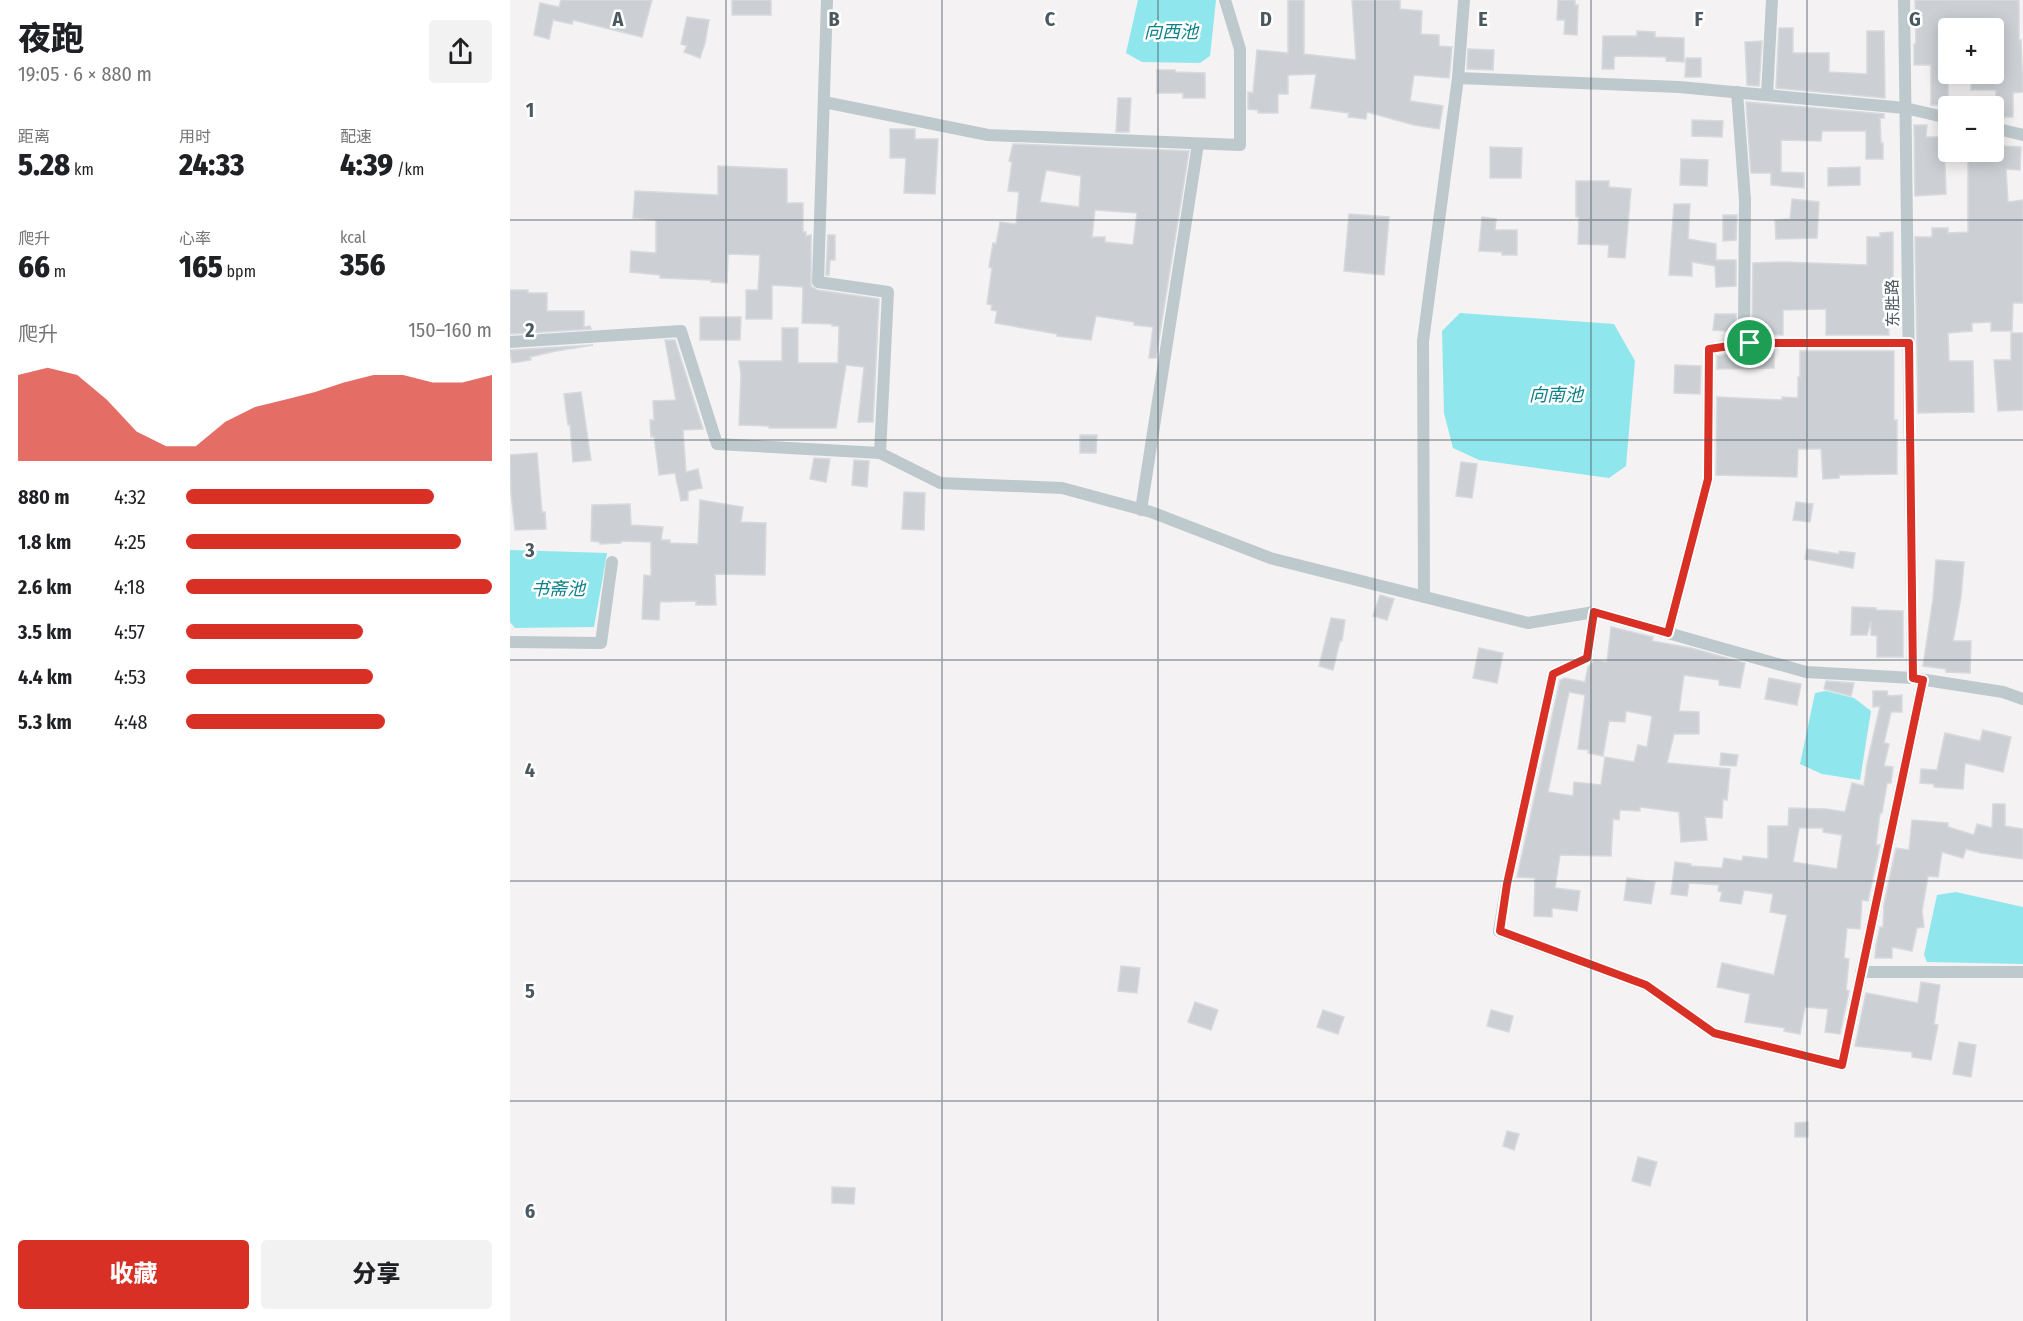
<!DOCTYPE html>
<html lang="zh">
<meta charset="utf-8">
<style>
body{margin:0;font-family:"Fira Sans Condensed","Noto Sans SC",sans-serif;background:#f2f2f2;color:#202124;height:100vh;display:flex;flex-direction:column;font-size:22px;white-space:nowrap}
*{box-sizing:border-box;margin:0}
p{font-size:20px;color:#757577}
.icon{flex:none;width:33px;height:33px;fill:none;stroke:currentColor;stroke-width:2;stroke-linecap:round;stroke-linejoin:round}
.map{position:relative;flex:1;overflow:hidden}
.panel{display:flex;flex-direction:column;background:#fff;width:510px}
.panel>*{flex:none}
.buttons{position:absolute;left:1428px;top:18px;display:grid;gap:12px}
.buttons a{display:grid;place-items:center;width:66px;height:66px;border-radius:6px;background:#fff;box-shadow:0 3px 15px #0003;font-size:30px}
.pin{position:absolute;display:grid;place-items:center;width:51px;height:51px;color:#fff;margin:-26px;border:3px solid #fff;border-radius:50%;box-shadow:0 2px 6px #0007}
.round{display:grid;place-items:center;flex:none;width:63px;height:63px;border-radius:6px;background:#f2f2f2}
.headline{display:flex;align-items:center;justify-content:space-between;height:102px;padding:0 18px}
h1{font-size:33px;font-weight:800;line-height:45px}
.metrics{display:grid;grid-template-columns:repeat(3,1fr);gap:9px;height:102px;padding:6px 18px}
.metrics div{display:grid;align-content:center}
.metrics b{font-size:30px;font-weight:800}
.metrics small{font-size:16px;font-weight:400}
.metrics p{font-size:16px}
.chart{height:168px;padding:12px 18px}
.chart p{display:flex;justify-content:space-between}
.chart svg{width:100%;height:108px;margin-top:6px;fill:#d93025;opacity:.7}
.cta{display:flex;gap:12px;margin-top:auto;padding:12px 18px}
.cta a{flex:1;height:69px;border-radius:6px;background:#d93025;color:#fff;font-size:24px;font-weight:800;line-height:69px;text-align:center}
.cta a+a{background:#f2f2f2;color:#202124}
ul{padding:0 18px;list-style:none;font-size:20px}
li{display:grid;grid-template-columns:96px 72px 1fr;align-items:center;height:45px}
li i{height:15px;border-radius:8px;background:#d93025}
main{display:flex;flex:1;min-height:0}
.map>svg:first-child{display:block}
</style>
<main>
<section class="panel">
<div class="headline"><div><h1>夜跑</h1><p>19:05 · 6 × 880 m</p></div><a class="round"><svg class="icon" aria-label="share" viewBox="0 0 24 24"><path d="M12 15V3M7 8l5-5 5 5M5 13v7h14v-7"/></svg></a></div>
<div class="metrics">
<div><p>距离</p><b>5.28<small> km</small></b></div>
<div><p>用时</p><b>24:33</b></div>
<div><p>配速</p><b>4:39<small> /km</small></b></div>
</div>
<div class="metrics">
<div><p>爬升</p><b>66<small> m</small></b></div>
<div><p>心率</p><b>165<small> bpm</small></b></div>
<div><p>kcal</p><b>356</b></div>
</div>
<div class="chart"><p><span>爬升</span>150–160 m</p>
<svg viewBox="0 0 160 44" preserveAspectRatio="none"><path d="M0 44V9L10 6L20 9L30 19L40 32L50 38L60 38L70 28L80 22L90 19L100 16L110 12L120 9L130 9L140 12L150 12L160 9V44z"/></svg>
</div>
<ul>
<li><b>880 m</b>4:32<i style="width:81%"></i></li>
<li><b>1.8 km</b>4:25<i style="width:90%"></i></li>
<li><b>2.6 km</b>4:18<i style="width:100%"></i></li>
<li><b>3.5 km</b>4:57<i style="width:58%"></i></li>
<li><b>4.4 km</b>4:53<i style="width:61%"></i></li>
<li><b>5.3 km</b>4:48<i style="width:65%"></i></li>
</ul>
<div class="cta"><a>收藏</a><a>分享</a></div>
</section>
<div class="map">
<svg width="1513" height="1321" viewBox="0 0 1513 1321">
<rect width="100%" height="100%" fill="#f4f2f3"/>
<g fill="#8fe7ed">
<polygon points="628,0 706,0 700,56 690,63 632,62 616,53"/>
<polygon points="950,313 1104,324 1125,361 1116,466 1099,478 969,460 943,448 934,413 932,331"/>
<polygon points="0,550 97,553 84,627 5,628 0,622"/>
<polygon points="1316,691 1344,698 1361,711 1350,780 1312,774 1290,764 1305,693"/>
<polygon points="1446,892 1513,907 1513,964 1417,962 1414,955 1427,895"/>
</g>
<g fill="#ccd0d4" stroke="#d6d9dd" stroke-width="1.5" fill-rule="evenodd">
<polygon points="51,0 142,0 132,37 63,20 62,24 43,20 39,39 24,35 30,3 49,7"/>
<rect x="222" y="0" width="39" height="15"/>
<polygon points="778,0 794,0 794,54 846,60 842,0 890,0 890,9 912,11 911,34 929,35 929,46 942,47 940,68 939,78 904,75 900,101 933,106 929,129 904,125 857,112 856,119 838,117 839,113 801,108 806,74 778,75 778,94 768,94 768,113 748,113 748,110 738,109 738,92 743,93 747,50 778,53"/>
<polygon points="1048,0 1065,0 1065,5 1068,5 1067,35 1054,34 1055,20 1047,20"/>
<polygon points="1405,0 1509,0 1509,40 1511,40 1513,92 1503,93 1503,117 1486,117 1486,90 1461,90 1461,74 1484,74 1484,28 1438,28 1438,105 1421,105 1421,65 1404,65 1404,44 1406,44"/>
<polygon points="177,17 199,20 195,43 190,58 174,52 177,46 171,44"/>
<polygon points="1269,28 1283,28 1283,53 1319,53 1319,72 1357,74 1357,31 1374,31 1375,98 1266,88"/>
<polygon points="1127,31 1145,32 1145,37 1174,38 1174,62 1156,61 1156,57 1109,56 1104,57 1104,69 1092,69 1093,36 1127,36"/>
<polygon points="1252,41 1249,86 1237,85 1235,42"/>
<polygon points="958,49 984,50 983,70 957,69"/>
<polygon points="1176,58 1191,58 1191,77 1175,77"/>
<polygon points="647,70 665,70 665,72 695,73 695,98 673,98 673,93 647,93"/>
<polygon points="608,98 621,98 619,132 606,132"/>
<polygon points="1236,102 1374,114 1374,118 1370,118 1371,143 1373,143 1373,159 1356,159 1356,131 1312,131 1311,141 1271,140 1271,172 1294,173 1294,188 1261,185 1261,173 1241,173"/>
<polygon points="1182,120 1213,121 1212,137 1182,136"/>
<polygon points="1404,125 1417,125 1416,137 1434,137 1436,194 1405,196"/>
<polygon points="380,129 405,129 405,139 428,139 425,194 394,193 396,158 380,158"/>
<path d="M503,144L679,151L646,358H639L643,327L624,325V322L586,316L581,340L547,336V334L485,323L487,311L481,310L482,305L477,304L482,268L479,267L483,243L486,244L490,222L506,224L509,192L498,191L502,162L499,161ZM536,170L571,176L569,207L530,202ZM585,210L627,213L623,245L595,242V237H582Z"/>
<polygon points="1491,146 1511,147 1510,170 1496,169 1498,202 1513,200 1513,303 1503,303 1502,331 1481,331 1481,322 1462,323 1462,331 1438,333 1439,361 1463,361 1464,412 1408,413 1405,237 1422,237 1422,228 1438,228 1438,233 1458,232 1458,152 1491,152"/>
<polygon points="980,147 1012,148 1011,178 980,178"/>
<polygon points="1171,159 1198,160 1197,186 1170,185"/>
<polygon points="208,166 277,169 277,203 293,203 293,232 296,232 296,236 301,235 301,286 307,290 369,299 363,422 348,422 354,367 336,365 326,428 259,428 259,426 229,425 231,375 229,361 272,361 272,328 288,328 288,363 328,363 329,326 322,326 322,324 292,323 293,287 262,285 262,319 236,319 236,290 248,290 250,255 218,254 217,283 201,282 201,280 150,278 150,275 120,272 121,251 146,253 146,220 123,218 125,191 208,195"/>
<polygon points="1350,167 1350,185 1318,186 1318,168"/>
<polygon points="1066,181 1099,181 1099,187 1121,189 1115,258 1098,257 1099,245 1068,244 1069,217 1066,217"/>
<polygon points="1282,199 1309,202 1307,238 1266,239 1265,220 1280,219"/>
<polygon points="1164,204 1180,204 1178,239 1206,244 1206,260 1226,260 1226,286 1206,287 1205,266 1182,262 1182,276 1159,275"/>
<polygon points="839,214 879,217 874,275 834,271"/>
<polygon points="1213,215 1227,215 1226,240 1213,241"/>
<polygon points="972,217 986,219 985,230 1007,230 1007,255 992,255 992,252 969,251"/>
<polygon points="1383,232 1383,310 1378,310 1379,335 1316,335 1316,309 1273,310 1273,335 1244,333 1242,329 1243,263 1273,262 1357,265 1357,237 1370,237 1370,233"/>
<polygon points="318,235 325,235 325,260 320,260 319,275 316,275"/>
<polygon points="0,290 18,290 18,293 37,293 37,311 74,311 74,327 80,326 81,329 0,334"/>
<polygon points="1205,314 1226,314 1226,332 1203,330"/>
<polygon points="190,317 231,317 230,340 190,340"/>
<polygon points="1501,333 1513,333 1513,410 1488,411 1484,360 1501,360"/>
<polygon points="155,340 165,340 193,429 173,430 176,472 188,469 192,488 178,491 178,500 171,501 165,473 149,475 144,436 141,437 140,420 144,420 143,401 166,400"/>
<polygon points="83,345 46,351 20,357 21,360 2,363 0,353 0,350"/>
<polygon points="1264,351 1264,368 1207,369 1207,356 1237,352"/>
<polygon points="1290,351 1384,351 1384,420 1387,420 1387,474 1329,475 1329,478 1313,479 1311,449 1288,449 1287,477 1206,475 1207,397 1272,400 1272,397 1288,398 1288,377 1290,377"/>
<polygon points="1165,365 1191,366 1190,394 1164,393"/>
<polygon points="71,392 81,460 63,462 60,425 58,425 54,394"/>
<polygon points="570,435 587,435 586,453 570,453"/>
<polygon points="27,453 32,512 35,512 36,529 5,530 1,493 0,455"/>
<polygon points="304,458 320,459 316,482 300,479"/>
<polygon points="344,460 359,461 357,487 342,485"/>
<polygon points="951,462 967,464 962,498 946,496"/>
<polygon points="394,492 415,493 414,530 392,529"/>
<polygon points="190,500 233,507 231,522 256,523 255,575 205,574 206,605 186,605 186,601 150,602 149,620 132,619 134,575 141,576 141,542 111,541 111,543 90,544 90,542 81,541 82,505 120,504 121,525 153,527 151,540 160,540 160,543 188,544"/>
<polygon points="1286,502 1303,504 1300,522 1283,520"/>
<polygon points="1297,549 1329,554 1329,551 1345,553 1343,568 1295,559"/>
<polygon points="1426,560 1454,562 1451,597 1443,641 1461,641 1460,673 1436,672 1436,669 1413,666 1423,599"/>
<polygon points="870,595 884,599 877,620 863,616"/>
<polygon points="1342,607 1366,608 1366,610 1393,611 1393,657 1367,657 1367,636 1361,635 1361,621 1357,635 1341,635"/>
<polygon points="821,618 835,620 832,641 830,641 823,670 809,666"/>
<path d="M1101,627L1143,637L1142,641L1181,648L1235,663L1230,688L1209,685V680L1174,675L1169,711L1189,712V734H1164L1157,763L1220,769L1217,800L1213,799L1212,818L1195,817L1197,840L1171,842L1169,812L1130,807V811L1110,810L1109,820L1103,819L1101,856L1050,855L1045,888L1070,891L1067,911L1042,908V917L1024,916L1025,878L1007,877L1050,680L1055,678L1075,682L1078,667L1085,660L1097,662ZM1059,692L1075,695L1068,749L1079,750L1078,753L1093,756L1099,721L1115,722L1116,711L1142,716L1137,747L1128,745L1124,762L1095,757L1091,785L1064,782L1063,796L1038,792Z"/>
<polygon points="969,648 993,653 987,683 963,678"/>
<polygon points="1259,678 1291,684 1287,705 1255,699"/>
<polygon points="1316,681 1344,683 1341,696 1314,689"/>
<path d="M1363,691H1377L1378,696L1392,695V712H1381L1374,743L1379,744L1374,766L1383,767L1381,783H1377L1372,813H1370L1366,845H1370L1358,901L1352,900L1350,929L1337,928L1334,958L1339,959L1336,990L1339,991L1330,1034L1315,1032L1318,1009L1295,1007L1290,1034L1274,1031L1275,1028L1235,1022L1240,994L1207,987L1212,963L1264,975L1277,915L1260,912L1263,894L1234,890L1231,904L1210,901L1212,892L1208,891L1209,885L1179,883L1177,896L1161,894L1165,862L1181,864V866L1212,868L1214,858L1232,861L1233,856L1258,859V826H1278L1279,808L1316,809L1335,812L1342,783L1354,786L1357,764L1370,706L1363,707ZM1289,828H1313V832L1332,835L1327,869L1283,862Z"/>
<polygon points="1473,730 1501,737 1493,772 1455,763 1453,789 1424,787 1424,784 1410,783 1411,769 1427,770 1435,733 1470,741"/>
<polygon points="1211,753 1228,755 1226,766 1210,765"/>
<polygon points="1483,804 1495,804 1495,826 1513,829 1513,859 1471,853 1456,849 1453,858 1432,852 1428,877 1418,876 1412,911 1414,927 1407,928 1402,951 1382,947 1382,958 1365,958 1366,945 1370,927 1373,927 1374,904 1386,848 1399,850 1402,820 1438,823 1438,827 1464,835 1467,824 1482,828"/>
<polygon points="1117,878 1145,882 1141,904 1114,900"/>
<polygon points="611,966 630,968 627,993 608,991"/>
<polygon points="1411,982 1430,985 1424,1024 1428,1025 1421,1060 1402,1057 1402,1052 1345,1046 1356,993 1408,1003"/>
<polygon points="685,1002 708,1010 701,1030 678,1022"/>
<polygon points="813,1010 834,1017 828,1034 807,1027"/>
<polygon points="981,1010 1003,1016 999,1032 977,1026"/>
<polygon points="1449,1042 1466,1045 1461,1077 1443,1074"/>
<polygon points="1298,1122 1298,1137 1285,1137 1285,1123"/>
<polygon points="997,1131 1009,1134 1004,1150 993,1146"/>
<polygon points="1128,1157 1147,1162 1140,1186 1122,1181"/>
<polygon points="322,1187 345,1188 344,1204 322,1203"/>
</g>
<g fill="none" stroke-linecap="round" stroke-linejoin="round">
<g stroke="#bec9ce" stroke-width="12">
<polyline points="317,0 308,282 378,292 370,453 430,483 552,488 641,512 760,558 1018,623 1084,612 1296,672 1403,678 1493,692 1513,699"/>
<polyline points="1394,0 1403,678"/>
<polyline points="948,78 954,0"/>
<polyline points="1227,92 1235,200 1234,331 1240,343 1399,343"/>
<polyline points="1257,95 1262,0"/>
<polyline points="314,102 478,135 730,145 730,49 715,0"/>
<polyline points="1484,128 1513,135"/>
<polyline points="0,342 171,331 207,444 370,453"/>
<polyline points="631,510 688,144"/>
<polyline points="914,597 913,341 948,78 1169,87 1395,108 1438,118"/>
<polyline points="1084,612 1077,658 1043,674 997,884 989,931 1136,985 1204,1033 1332,1065 1413,680"/>
<polyline points="1158,633 1198,479 1199,349 1240,343"/>
<polyline points="0,642 91,643 102,562"/>
<polyline points="1351,972 1513,972"/>
</g>
</g>
<g fill="none" stroke-linecap="round" stroke-linejoin="round">
<g stroke="#fff" stroke-width="12">
<polygon id="route" points="1240,343 1399,343 1403,678 1413,680 1332,1065 1204,1033 1136,985 990,931 997,884 1043,674 1077,658 1084,612 1158,633 1198,479 1199,349"/>
</g>
<use href="#route" stroke="#d93025" stroke-width="8"/>
</g>
<path fill="none" stroke="#4a5960" stroke-width="1.5" stroke-opacity="0.55" d="M216,0V1321M432,0V1321M648,0V1321M865,0V1321M1081,0V1321M1297,0V1321M0,220H1513M0,440H1513M0,660H1513M0,881H1513M0,1101H1513"/>
<g text-anchor="middle" stroke-width="5" stroke-linejoin="round" paint-order="stroke">
<g font-size="16" fill="#4a5960" stroke="#fff">
<text transform="translate(1382 303) rotate(-91)" y="6">东胜路</text>
</g>
<g font-size="18" font-style="italic" fill="#0d8188" stroke="#fff">
<text x="661" y="38">向西池</text>
<text x="1046" y="401">向南池</text>
<text x="48" y="595">书斋池</text>
</g>
</g>
<g font-size="20" text-anchor="middle" font-weight="bold" fill="#4a5960" stroke="#fff" stroke-width="5" stroke-linejoin="round" paint-order="stroke">
<text x="108" y="26">A</text>
<text x="324" y="26">B</text>
<text x="540" y="26">C</text>
<text x="756" y="26">D</text>
<text x="973" y="26">E</text>
<text x="1189" y="26">F</text>
<text x="1405" y="26">G</text>
<text x="20" y="117">1</text>
<text x="20" y="337">2</text>
<text x="20" y="557">3</text>
<text x="20" y="777">4</text>
<text x="20" y="998">5</text>
<text x="20" y="1218">6</text>
</g>
</svg>
<div class="buttons">
<a>+</a>
<a>−</a>
</div>
<div class="pin" style="left:1240px;top:343px;background:#1e9e55"><svg class="icon" aria-label="arrive" viewBox="0 0 24 24"><path d="M6 21V4h12l-3 4 3 4H6"/></svg></div>
</div>
</main>
